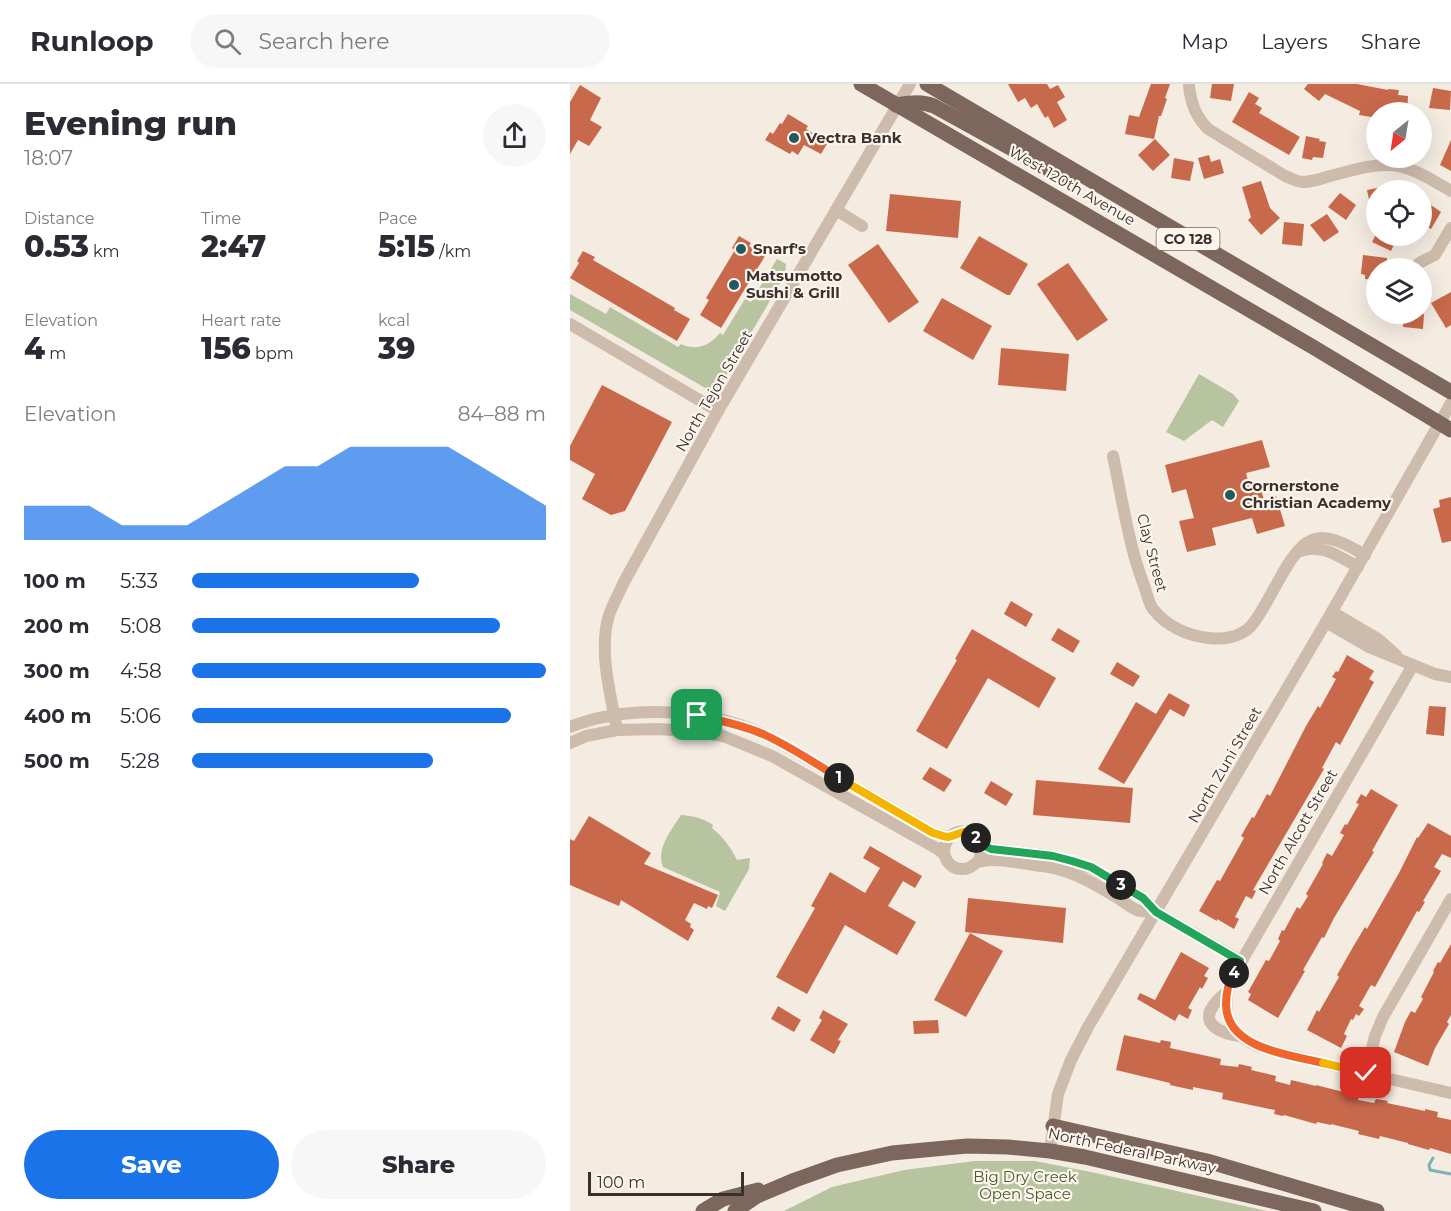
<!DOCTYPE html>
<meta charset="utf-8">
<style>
body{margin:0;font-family:Montserrat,sans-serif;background:#f7f7f7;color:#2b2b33;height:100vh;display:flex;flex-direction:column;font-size:22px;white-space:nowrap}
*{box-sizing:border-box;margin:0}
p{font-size:20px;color:#7c7c81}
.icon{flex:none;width:33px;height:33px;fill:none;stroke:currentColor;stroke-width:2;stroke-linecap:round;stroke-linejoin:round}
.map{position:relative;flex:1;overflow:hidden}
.details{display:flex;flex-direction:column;background:#fff;width:570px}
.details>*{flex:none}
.needle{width:39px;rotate:210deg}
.tools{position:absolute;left:796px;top:18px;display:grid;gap:12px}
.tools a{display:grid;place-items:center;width:66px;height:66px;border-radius:50%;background:#fff;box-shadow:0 6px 24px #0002;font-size:30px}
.scale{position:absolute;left:18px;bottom:15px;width:156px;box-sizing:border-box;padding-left:6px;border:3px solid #3b302b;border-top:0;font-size:16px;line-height:21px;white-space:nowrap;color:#3b302b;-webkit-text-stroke:4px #fbf5ee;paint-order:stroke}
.pin{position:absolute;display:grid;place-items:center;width:51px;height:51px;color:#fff;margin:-26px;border-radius:12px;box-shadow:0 3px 9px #0006}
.km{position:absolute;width:30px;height:30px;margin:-15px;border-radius:50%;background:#222;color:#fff;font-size:16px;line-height:30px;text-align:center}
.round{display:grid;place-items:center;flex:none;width:63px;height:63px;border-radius:32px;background:#f7f7f7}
.overview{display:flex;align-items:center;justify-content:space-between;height:102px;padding:0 24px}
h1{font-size:33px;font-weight:800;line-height:45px}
.metrics{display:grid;grid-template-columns:repeat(3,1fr);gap:9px;height:102px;padding:6px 24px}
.metrics div{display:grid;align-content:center}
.metrics b{font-size:30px;font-weight:800}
.metrics small{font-size:16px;font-weight:400}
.metrics p{font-size:16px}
.chart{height:168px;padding:12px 24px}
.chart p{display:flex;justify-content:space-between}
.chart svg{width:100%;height:108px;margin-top:6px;fill:#1a73e8;opacity:.7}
.cta{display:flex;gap:12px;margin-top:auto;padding:12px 24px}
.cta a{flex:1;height:69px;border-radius:36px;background:#1a73e8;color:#fff;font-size:24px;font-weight:800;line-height:69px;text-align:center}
.cta a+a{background:#f7f7f7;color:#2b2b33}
ul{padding:0 24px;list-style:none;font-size:20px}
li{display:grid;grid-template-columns:96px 72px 1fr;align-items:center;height:45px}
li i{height:15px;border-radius:8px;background:#1a73e8}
header{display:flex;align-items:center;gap:36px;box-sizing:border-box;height:84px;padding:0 30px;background:#fff;border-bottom:2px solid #e1e1e2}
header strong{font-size:28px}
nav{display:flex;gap:33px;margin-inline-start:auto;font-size:21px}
.search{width:420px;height:54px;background:#f7f7f7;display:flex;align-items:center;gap:15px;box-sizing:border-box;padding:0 21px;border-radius:33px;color:#7c7c81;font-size:22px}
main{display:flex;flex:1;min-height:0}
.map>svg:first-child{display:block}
</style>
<header>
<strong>Runloop</strong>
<div class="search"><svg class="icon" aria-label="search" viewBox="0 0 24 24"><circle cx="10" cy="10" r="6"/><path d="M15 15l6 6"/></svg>Search here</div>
<nav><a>Map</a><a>Layers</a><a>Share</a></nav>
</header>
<main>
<section class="details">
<div class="overview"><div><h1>Evening run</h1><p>18:07</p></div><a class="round"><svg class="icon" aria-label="share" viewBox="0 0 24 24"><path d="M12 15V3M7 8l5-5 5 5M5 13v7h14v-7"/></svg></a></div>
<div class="metrics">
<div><p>Distance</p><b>0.53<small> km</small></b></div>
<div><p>Time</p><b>2:47</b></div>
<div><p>Pace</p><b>5:15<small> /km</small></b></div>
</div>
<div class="metrics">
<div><p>Elevation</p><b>4<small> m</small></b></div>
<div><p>Heart rate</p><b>156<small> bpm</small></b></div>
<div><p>kcal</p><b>39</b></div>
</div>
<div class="chart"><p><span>Elevation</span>84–88 m</p>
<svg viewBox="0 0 160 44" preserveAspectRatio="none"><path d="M0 44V30L10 30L20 30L30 38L40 38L50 38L60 30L70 22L80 14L90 14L100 6L110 6L120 6L130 6L140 14L150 22L160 30V44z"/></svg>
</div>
<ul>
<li><b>100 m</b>5:33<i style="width:64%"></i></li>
<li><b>200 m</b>5:08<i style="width:87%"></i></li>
<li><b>300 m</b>4:58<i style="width:100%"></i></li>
<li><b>400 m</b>5:06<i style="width:90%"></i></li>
<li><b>500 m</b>5:28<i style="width:68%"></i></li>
</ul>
<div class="cta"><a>Save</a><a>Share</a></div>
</section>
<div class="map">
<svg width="881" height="1127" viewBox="0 0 881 1127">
<rect width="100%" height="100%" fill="#f4ebe1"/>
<g fill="#b8c4a0">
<path d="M207,175L216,180L215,191L150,302L145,305H137L0,226V210L36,230L40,223L108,263L111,260C127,267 139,262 150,249L153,251L175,215L181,218Z"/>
<polygon points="629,290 663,310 669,317 653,343 642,336 614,357 596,348"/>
<path d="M111,731C123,732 133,734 143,741L142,744C153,753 160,762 167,776L180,774L179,785L155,827L146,822L150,808L93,783C86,764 101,747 111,731Z"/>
<polygon points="405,1077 465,1077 521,1088 697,1127 214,1127 262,1103 334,1086"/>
</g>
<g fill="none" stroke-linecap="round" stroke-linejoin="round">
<polyline stroke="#7fb0b2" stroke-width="3" points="863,1074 859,1081 860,1086 881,1090"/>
</g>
<g fill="#c8694b">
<polygon points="438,0 477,0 480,5 488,1 495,13 487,18 497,36 484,44 478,32 475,34 467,20 461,24 455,14 448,18"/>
<polygon points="581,0 600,0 595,14 597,15 591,32 589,32 584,55 555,50 559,31 569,33"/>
<polygon points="642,0 664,0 661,17 640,14"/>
<polygon points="738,0 787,0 818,6 818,5 829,6 828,11 838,12 837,28 807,28 807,34 789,31 790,27 755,10 749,17 734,5"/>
<polygon points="10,1 31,14 20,36 32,43 19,62 8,56 0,70 0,18"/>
<polygon points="863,4 881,7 880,26 859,24"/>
<polygon points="679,8 689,14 685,20 692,24 689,29 730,53 719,71 662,38"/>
<polygon points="218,30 238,42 236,45 258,58 251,70 234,61 228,71 222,67 220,70 195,56 200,48 203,50 210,39 212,40"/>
<polygon points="736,52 750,55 749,57 756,58 753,74 743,73 742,76 732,74"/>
<polygon points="585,55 600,71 583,87 568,71"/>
<polygon points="881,56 881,87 870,81"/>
<polygon points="639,71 641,78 650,75 654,89 634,95 628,74"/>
<polygon points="604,74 624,78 620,97 601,94"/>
<polygon points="691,97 700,124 710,134 691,151 678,136 681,133 672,103"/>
<polygon points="807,104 807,133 803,134 797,106"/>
<polygon points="770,109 786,121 776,136 758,123"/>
<polygon points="320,110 391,117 388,154 316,147"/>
<polygon points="855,117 871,128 861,145 852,140 852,122"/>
<polygon points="757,130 769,148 754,158 740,141"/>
<polygon points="714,138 734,140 732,162 712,160"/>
<polygon points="169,152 181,159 179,162 195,172 151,244 130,231 139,216 136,214 165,166 162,164"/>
<polygon points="409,152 458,180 440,211 437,211 390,184"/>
<polygon points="805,152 828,152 821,167 802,158"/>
<polygon points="308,160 349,218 319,239 278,181"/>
<polygon points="13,167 25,173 23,176 105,224 104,226 120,235 107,257 0,194 9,179 7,177"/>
<polygon points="793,171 817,174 817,183 811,183 810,184 807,184 807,196 795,195 795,191 791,190"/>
<polygon points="498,179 538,236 507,257 467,200"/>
<polygon points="881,208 881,241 876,244 861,219"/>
<polygon points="372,214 422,242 403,276 353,247"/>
<polygon points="834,230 854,230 853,245 833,243"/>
<polygon points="431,264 499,270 496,307 428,301"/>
<polygon points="32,301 102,338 55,427 41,431 12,415 25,390 0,376 0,362"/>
<polygon points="692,356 700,383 676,389 680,405 690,402 694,416 706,412 715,442 687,450 682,434 642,444 646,461 617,468 609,437 624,434 616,405 602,409 595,381"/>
<polygon points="881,413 881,457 872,459 863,425 870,423 869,416"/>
<polygon points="441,517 463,530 456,543 434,530"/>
<polygon points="488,544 510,557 503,569 481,556"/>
<polygon points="402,545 486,594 469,624 418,594 377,665 346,647 387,576 385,575"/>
<polygon points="777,571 804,587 799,595 804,598 770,661 766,658 752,684 754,685 683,806 686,807 682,815 676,812 665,833 669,835 664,845 647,835 647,837 629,827 647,796 650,797 674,754 671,752 682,733 684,734 697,710 700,712 736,642 748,622 750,624 766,595 762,593 766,587 768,588"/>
<polygon points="547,578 570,592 563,603 540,590"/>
<polygon points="599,609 620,621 614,633 600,625 554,700 528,685 566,618 586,630"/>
<polygon points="859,622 876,623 874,652 856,650"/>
<polygon points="360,683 382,696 374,708 352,695"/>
<polygon points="466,696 563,704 560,739 463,731"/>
<polygon points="421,697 443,710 436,722 414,709"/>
<polygon points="801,705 828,721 802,767 804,768 764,834 754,854 752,853 733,886 735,887 708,934 678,916 681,910 678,908 696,876 699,877 710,857 708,855 712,846 714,847 727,823 730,825 738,812 736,810 753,780 752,779 757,769 762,772 774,751 770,749 775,740 777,741 789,720 786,719 791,710 796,713"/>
<polygon points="19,732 81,769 74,780 148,811 142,824 138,822 137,825 124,819 115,836 121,840 120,843 124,846 118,857 51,816 49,822 0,801 0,755 4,757"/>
<polygon points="858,739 881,752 881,774 872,770 864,783 871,787 853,817 855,818 849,828 847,827 805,903 801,901 789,922 794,925 789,932 786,930 783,936 781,935 774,950 777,952 771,964 737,946 747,926 749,928 769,893 767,891 783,863 795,843 797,845 829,789 847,753 848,754"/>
<polygon points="300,762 352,792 345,804 333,797 318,822 346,838 327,871 275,841 237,910 206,893 245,824 241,822 260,788 295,809 310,784 293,774"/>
<polygon points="398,814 496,824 493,859 395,848"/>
<polygon points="400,849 433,867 396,933 364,916"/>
<polygon points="881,860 881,931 877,938 879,940 865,964 858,982 824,968 835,938 841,927 845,929 853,915 851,913 864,888 863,887 868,878 870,879"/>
<polygon points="611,868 639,884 634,892 638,894 632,905 630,903 618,924 622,926 618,935 609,930 605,937 567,915 570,909 585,916"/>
<polygon points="208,922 231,936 224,948 201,935"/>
<polygon points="253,926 278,940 268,956 271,957 264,970 240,956 252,936 249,934"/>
<polygon points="368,936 369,949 344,950 343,937"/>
<polygon points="554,951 590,959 591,956 601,958 600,964 651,975 650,981 668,983 669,980 682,983 681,986 706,992 705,997 720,1001 721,996 746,1002 746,1001 789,1012 788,1016 804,1019 806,1015 818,1017 817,1019 855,1027 855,1025 868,1028 867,1033 881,1036 881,1070 860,1064 859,1066 838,1060 838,1059 810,1052 809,1055 788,1050 789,1047 761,1040 761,1041 747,1038 746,1040 714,1031 713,1032 704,1030 705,1026 652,1015 653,1009 623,1003 623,1006 609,1003 600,1001 600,999 546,986"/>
</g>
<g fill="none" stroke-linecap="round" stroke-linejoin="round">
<g stroke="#cdbbac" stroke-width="12">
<path d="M619,0C620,18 625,32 638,45L715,92C721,94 726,98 733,98C742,98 751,95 760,92C780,87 800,80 821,81C843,83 862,96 881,107"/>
<polyline points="266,126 292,142"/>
<polyline points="849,179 865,171 881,144"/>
<polyline points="0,240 148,327"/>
<path d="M543,372C552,414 559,464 575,504C577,511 579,520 583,525C596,542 618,552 639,554C653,556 671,553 681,542C699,522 718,467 740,457C758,448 779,462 795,471"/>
<path d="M731,467C751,459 770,473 788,483"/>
<polyline points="762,528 808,555 826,571"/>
<polyline points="756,538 799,563 865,590 881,593"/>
<path d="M843,581L660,897C654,916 654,939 671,952C688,966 715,970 736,975C784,987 833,998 881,1009"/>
<path d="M0,643C58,620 141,624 197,652C228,668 257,687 288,705C313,720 338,734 363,749L373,752L380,753"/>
<path d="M47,646C41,611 28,567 39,531C43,520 49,509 54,498L148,327L340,0"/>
<polyline points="0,659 16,652 47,646 89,645 129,648 153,652 202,672 366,764 374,770"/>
<polyline points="411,761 421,765 483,772 521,784 573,814 586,828 671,877"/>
<path d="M408,778C420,756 392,736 378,755C369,768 377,785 392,785C400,786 402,781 408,778C412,777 418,776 422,776C439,776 456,780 472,782C501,785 524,800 548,814C554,818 561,824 567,826C573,828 580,827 586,828"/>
<path d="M657,908C652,912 646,917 643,922C629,942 655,950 670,952"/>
<polyline points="796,989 805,952 813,933 881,815"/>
<polyline points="480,1067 488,1010 501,976 518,943 756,538 881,319"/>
</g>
<g stroke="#7d675c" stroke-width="15">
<polyline points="291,0 743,263 881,346"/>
<polyline points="357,0 881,308"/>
<path d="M326,21C340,19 351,17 364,22L482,87L502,95"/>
<polyline points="483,1042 637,1077 807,1127"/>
<polyline points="133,1127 153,1115 188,1106"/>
<polyline points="165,1127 187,1112 225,1096 267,1081 322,1069 397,1062 438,1063 480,1067 515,1073 744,1127"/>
</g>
</g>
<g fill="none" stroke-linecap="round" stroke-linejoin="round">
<g stroke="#fff" stroke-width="12">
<path id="split-1" d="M127,631C150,637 174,641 195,651C221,663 245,679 269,694"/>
</g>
<g stroke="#fff" stroke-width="12">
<path id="split-2" d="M269,694L363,749C368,750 373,753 378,753C391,751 393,742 406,754"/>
</g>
<g stroke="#fff" stroke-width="12">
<polyline id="split-3" points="406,754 411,760 421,765 483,772 502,777 521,783 551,801"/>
</g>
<g stroke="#fff" stroke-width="12">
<polyline id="split-4" points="551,801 573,814 586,828 670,877 664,889"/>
</g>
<g stroke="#fff" stroke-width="12">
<path id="split-5" d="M664,889C658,899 656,909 656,921C657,965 720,971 753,979"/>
</g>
<g stroke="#fff" stroke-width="12">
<polyline id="split-6" points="753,979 796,989"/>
</g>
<use href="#split-1" stroke="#f0652b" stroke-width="8"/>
<use href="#split-2" stroke="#f5b400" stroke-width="8"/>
<use href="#split-3" stroke="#22a559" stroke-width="8"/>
<use href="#split-4" stroke="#22a559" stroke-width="8"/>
<use href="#split-5" stroke="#f0652b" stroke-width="8"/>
<use href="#split-6" stroke="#f5b400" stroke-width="8"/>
</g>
<g fill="#1f5a5e" stroke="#fbf5ee" stroke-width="2">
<circle cx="224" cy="54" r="6"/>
<circle cx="171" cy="165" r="6"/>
<circle cx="164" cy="201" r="6"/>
<circle cx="660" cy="411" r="6"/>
</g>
<g text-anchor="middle" stroke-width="4.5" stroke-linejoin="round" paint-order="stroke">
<rect fill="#fbf5ee" stroke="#756b66" stroke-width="1.5" x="586.5" y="144" width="63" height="22" rx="4.5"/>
<g font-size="14" font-weight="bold" fill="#3b302b">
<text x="618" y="160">CO 128</text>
</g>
<g font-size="15" font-weight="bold" fill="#3b302b" stroke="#fbf5ee" text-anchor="start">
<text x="236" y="59">Vectra Bank</text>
<text x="183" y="170">Snarf's</text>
<text x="176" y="197">Matsumotto<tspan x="176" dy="17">Sushi &amp; Grill</tspan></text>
<text x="672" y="407">Cornerstone<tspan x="672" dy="17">Christian Academy</tspan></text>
</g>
<g font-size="15" fill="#3b302b" stroke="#fbf5ee">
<text transform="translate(502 102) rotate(30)" y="5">West 120th Avenue</text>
<text transform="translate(144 307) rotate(-60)" y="5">North Tejon Street</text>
<text transform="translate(582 469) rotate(75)" y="5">Clay Street</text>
<text transform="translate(655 681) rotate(-60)" y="5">North Zuni Street</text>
<text transform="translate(728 748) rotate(-60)" y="5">North Alcott Street</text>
<text transform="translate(562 1067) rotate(12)" y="5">North Federal Parkway</text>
</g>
<g font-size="15" fill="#4a5a2e" stroke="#fbf5ee">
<text x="455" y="1098">Big Dry Creek<tspan x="455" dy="17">Open Space</tspan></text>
</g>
</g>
</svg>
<div class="tools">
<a><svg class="needle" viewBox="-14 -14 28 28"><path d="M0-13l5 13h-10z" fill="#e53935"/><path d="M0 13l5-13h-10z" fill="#7c7c81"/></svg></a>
<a><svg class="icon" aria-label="locate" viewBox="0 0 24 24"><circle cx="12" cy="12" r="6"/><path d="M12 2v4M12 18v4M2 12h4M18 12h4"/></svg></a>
<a><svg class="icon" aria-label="layers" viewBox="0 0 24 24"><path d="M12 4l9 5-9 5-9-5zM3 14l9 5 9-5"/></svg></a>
</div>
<div class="scale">100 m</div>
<div class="pin" style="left:127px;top:631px;background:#1e9e55"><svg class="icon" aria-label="arrive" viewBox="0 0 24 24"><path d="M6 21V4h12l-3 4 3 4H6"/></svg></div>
<div class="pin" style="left:796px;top:989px;background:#d93025"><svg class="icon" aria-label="check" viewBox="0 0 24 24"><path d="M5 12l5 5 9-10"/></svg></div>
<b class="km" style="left:269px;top:694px">1</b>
<b class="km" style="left:406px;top:754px">2</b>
<b class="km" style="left:551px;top:801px">3</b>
<b class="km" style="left:664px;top:889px">4</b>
</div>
</main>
